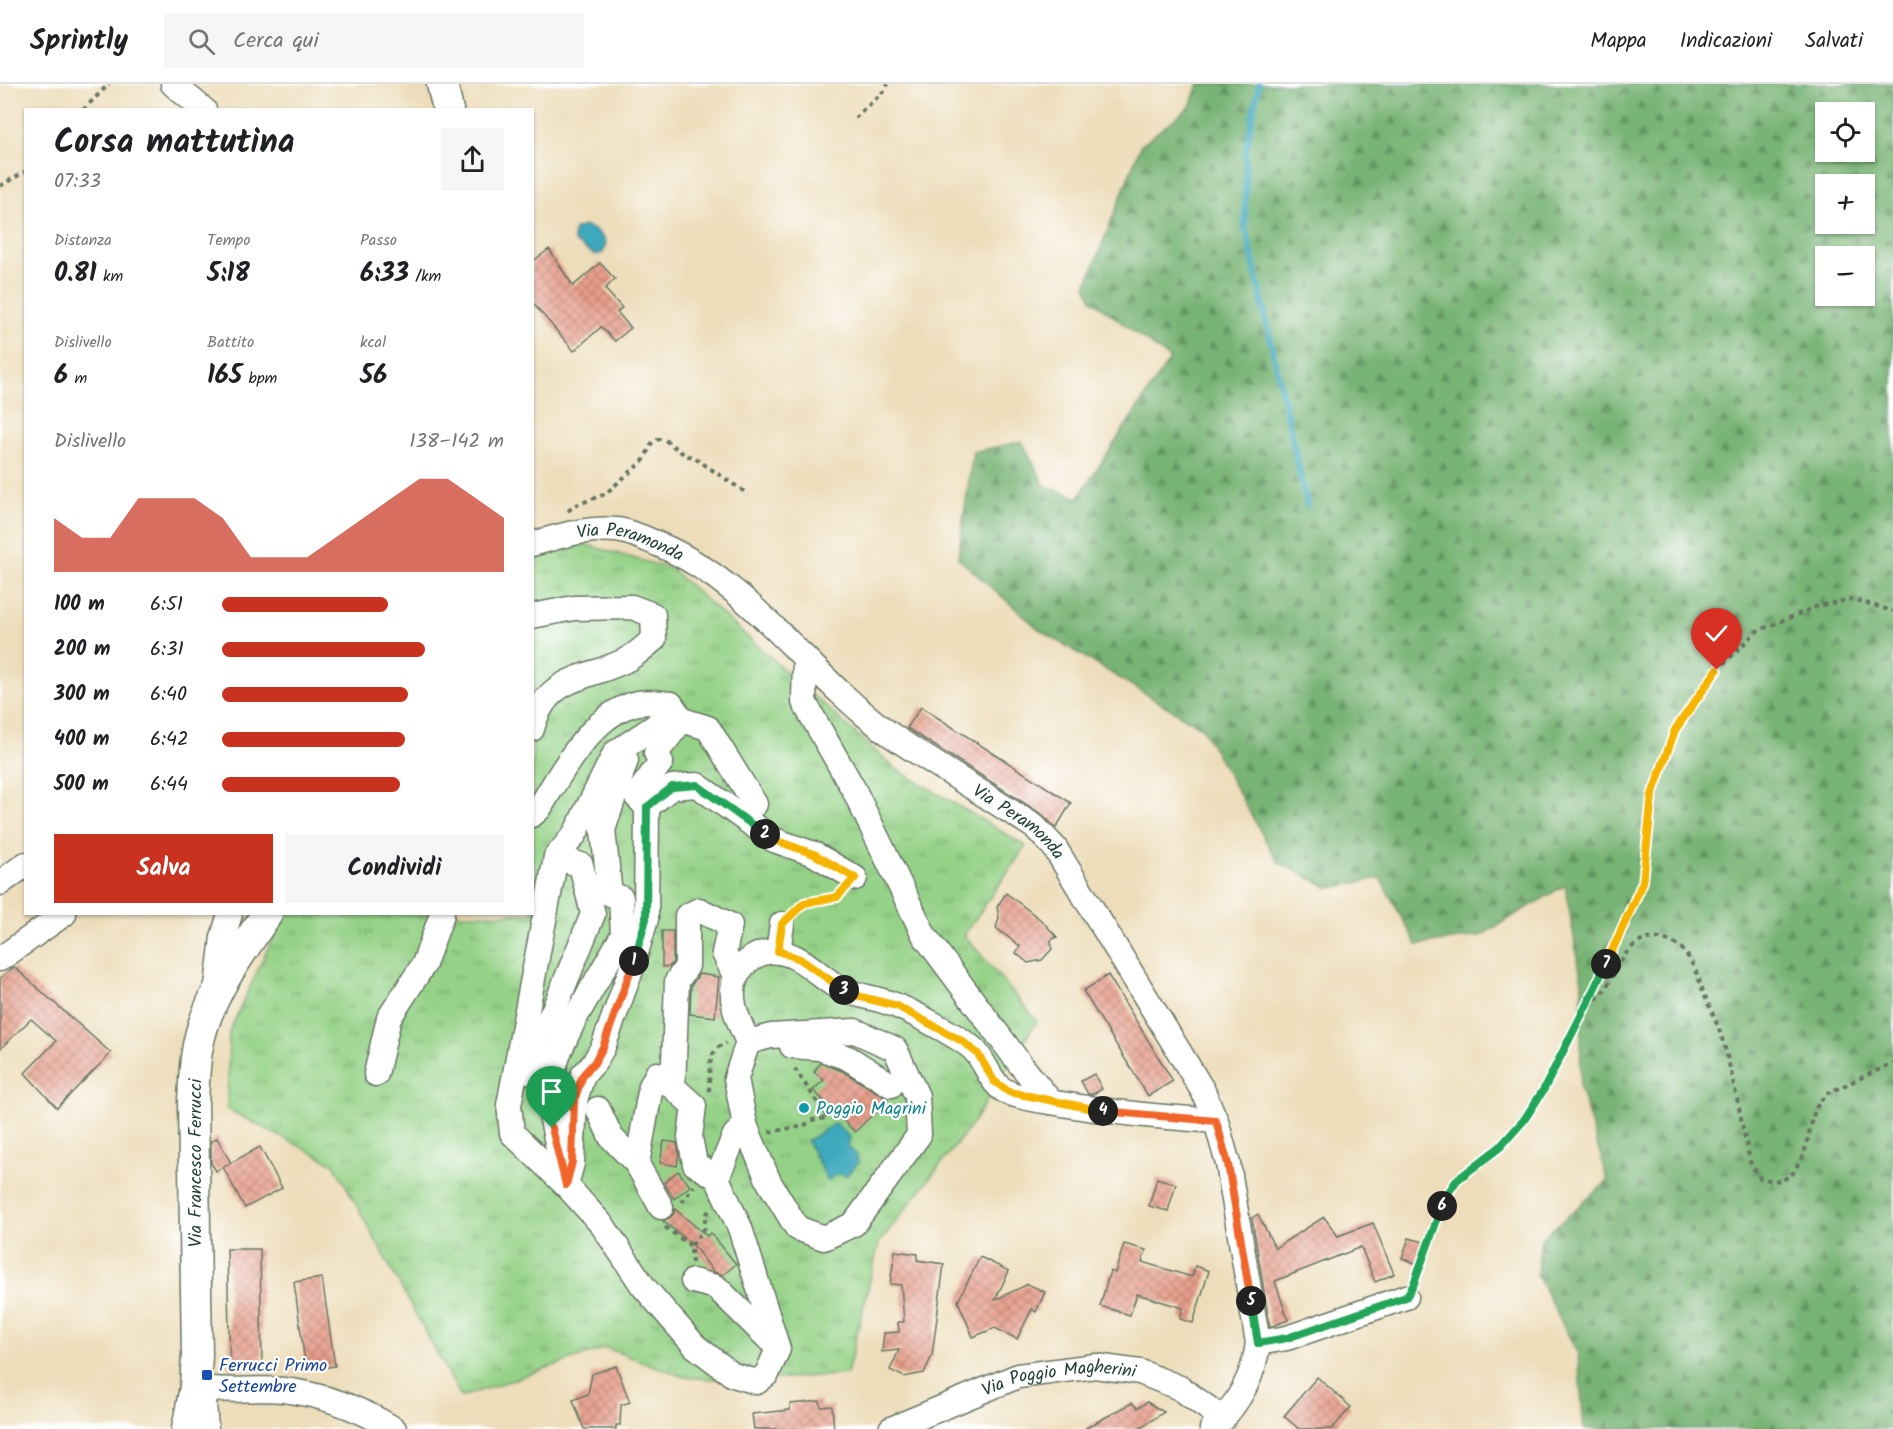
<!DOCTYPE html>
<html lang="it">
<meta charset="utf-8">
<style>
body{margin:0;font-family:Kalam,sans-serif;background:#f6f6f6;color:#202124;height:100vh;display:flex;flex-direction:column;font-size:22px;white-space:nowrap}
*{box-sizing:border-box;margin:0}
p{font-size:20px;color:#757577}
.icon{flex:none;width:33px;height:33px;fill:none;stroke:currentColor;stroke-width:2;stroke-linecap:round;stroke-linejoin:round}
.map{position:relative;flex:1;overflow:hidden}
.drawer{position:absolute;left:24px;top:24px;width:510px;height:807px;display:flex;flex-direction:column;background:#fff;border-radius:0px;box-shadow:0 2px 4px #0004}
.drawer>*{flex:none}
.controls{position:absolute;left:1815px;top:18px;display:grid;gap:12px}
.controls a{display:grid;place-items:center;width:60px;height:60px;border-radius:0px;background:#fff;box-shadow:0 2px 4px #0004;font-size:30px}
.pin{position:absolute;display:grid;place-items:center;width:51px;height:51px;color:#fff;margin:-62px -26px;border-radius:50% 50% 50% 0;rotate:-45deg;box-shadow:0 0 6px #0007}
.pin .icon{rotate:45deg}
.km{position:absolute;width:30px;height:30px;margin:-15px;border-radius:50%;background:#222;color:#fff;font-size:16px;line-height:30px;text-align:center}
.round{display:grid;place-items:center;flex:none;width:63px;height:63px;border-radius:0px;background:#f6f6f6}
.headline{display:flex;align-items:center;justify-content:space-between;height:102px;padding:0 30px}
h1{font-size:33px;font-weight:600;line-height:45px}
.figures{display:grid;grid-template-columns:repeat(3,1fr);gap:9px;height:102px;padding:6px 30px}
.figures div{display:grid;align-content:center}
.figures b{font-size:26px;font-weight:600}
.figures small{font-size:16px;font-weight:400}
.figures p{font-size:16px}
.chart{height:168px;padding:12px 30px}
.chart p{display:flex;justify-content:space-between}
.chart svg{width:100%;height:108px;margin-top:6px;fill:#c8321e;opacity:.7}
.button{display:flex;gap:12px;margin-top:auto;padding:12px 30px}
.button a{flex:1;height:69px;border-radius:0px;background:#c8321e;color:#fff;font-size:24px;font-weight:600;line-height:69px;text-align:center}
.button a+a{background:#f6f6f6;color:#202124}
ul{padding:0 30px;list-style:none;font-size:20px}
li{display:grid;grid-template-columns:96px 72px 1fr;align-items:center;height:45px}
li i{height:15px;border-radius:8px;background:#c8321e}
header{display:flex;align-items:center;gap:36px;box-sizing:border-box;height:84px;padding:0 30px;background:#fff;border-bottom:2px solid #e0e0e0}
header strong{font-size:28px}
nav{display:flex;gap:33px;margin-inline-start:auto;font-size:21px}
.search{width:420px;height:54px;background:#f6f6f6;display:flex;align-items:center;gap:15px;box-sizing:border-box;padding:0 21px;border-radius:0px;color:#757577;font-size:22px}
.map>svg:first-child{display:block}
</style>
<header>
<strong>Sprintly</strong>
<div class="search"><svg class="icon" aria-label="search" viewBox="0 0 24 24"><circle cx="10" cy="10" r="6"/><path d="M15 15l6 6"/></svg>Cerca qui</div>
<nav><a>Mappa</a><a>Indicazioni</a><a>Salvati</a></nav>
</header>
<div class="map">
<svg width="1893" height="1345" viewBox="0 0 1893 1345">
<defs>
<pattern id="forest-firs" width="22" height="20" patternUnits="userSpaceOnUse" patternTransform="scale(1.5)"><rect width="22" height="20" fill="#78b474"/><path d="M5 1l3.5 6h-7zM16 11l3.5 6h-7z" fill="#629460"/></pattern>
<pattern id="park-tufts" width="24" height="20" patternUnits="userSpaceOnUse" patternTransform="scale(1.5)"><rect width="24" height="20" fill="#95d287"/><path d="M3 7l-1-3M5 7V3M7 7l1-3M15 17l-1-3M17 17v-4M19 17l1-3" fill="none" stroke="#79ac6f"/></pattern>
<pattern id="building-cross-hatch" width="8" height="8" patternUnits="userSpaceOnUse" patternTransform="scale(1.5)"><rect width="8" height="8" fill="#e89e8b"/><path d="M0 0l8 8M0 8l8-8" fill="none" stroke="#bb8272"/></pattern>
</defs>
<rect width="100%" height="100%" fill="#fff"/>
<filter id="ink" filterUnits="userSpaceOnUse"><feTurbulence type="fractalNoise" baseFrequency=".0167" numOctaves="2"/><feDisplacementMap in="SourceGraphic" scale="12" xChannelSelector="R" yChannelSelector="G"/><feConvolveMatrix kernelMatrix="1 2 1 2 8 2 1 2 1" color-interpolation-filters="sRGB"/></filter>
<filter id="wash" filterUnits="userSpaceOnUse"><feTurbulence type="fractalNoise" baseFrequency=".008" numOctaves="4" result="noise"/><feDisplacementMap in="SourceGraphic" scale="24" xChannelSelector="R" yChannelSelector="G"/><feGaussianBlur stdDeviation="1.35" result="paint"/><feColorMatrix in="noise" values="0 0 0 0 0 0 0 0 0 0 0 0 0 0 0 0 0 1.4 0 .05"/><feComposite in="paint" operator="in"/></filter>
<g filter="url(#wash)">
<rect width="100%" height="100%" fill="#edddba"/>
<path fill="url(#forest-firs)" stroke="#4c7854" stroke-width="1.5" fill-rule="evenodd" d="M1198,0H1893V1345H1584L1578,1270L1537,1191L1541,1155L1608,1097L1580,1003L1582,899L1565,801L1480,852L1417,861L1380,794L1330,804L1278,778L1202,644L1040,546L958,474L973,368L1022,357L1045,402L1078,414L1170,275L1092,216L1086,202L1141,61L1190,23ZM1826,28H1864V68H1826ZM1826,100H1864V140H1826ZM1826,172H1864V212H1826Z"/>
<polygon fill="url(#park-tufts)" stroke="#5a885e" stroke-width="1.5" points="580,459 671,485 896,685 1026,762 964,851 1037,937 972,1040 879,1159 847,1290 744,1297 684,1293 606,1264 461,1313 334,1080 227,1025 229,948 284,830 532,830 533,473"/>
<g fill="#3da9bd" stroke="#2e7378" stroke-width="1.5">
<path d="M584,142C595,144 601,150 606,159L603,169L595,171L574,158L573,153L575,145Z"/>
<polygon points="835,1039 850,1053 848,1063 857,1071 858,1079 846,1092 836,1090 828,1097 807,1057"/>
</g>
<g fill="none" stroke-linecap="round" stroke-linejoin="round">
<polyline stroke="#3da9bd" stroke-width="6" points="1259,0 1246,64 1245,141 1307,421"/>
</g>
<g id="blocks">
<g fill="url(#building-cross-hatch)">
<polygon points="549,165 573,202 600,179 615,195 605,205 622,224 617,228 631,244 615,257 601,243 574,267 532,218 532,178"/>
<polygon points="921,623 1071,719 1056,744 1043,731 907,644"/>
<polygon points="1006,809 1041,836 1057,853 1051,856 1052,865 1042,876 1028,879 1016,869 1020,862 996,844 999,834 997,823"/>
<polygon points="662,847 673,847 673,878 669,883 662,883"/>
<polygon points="14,883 111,969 57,1024 25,989 56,957 31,935 0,965 0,894"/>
<polygon points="699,890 719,893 715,933 690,930 691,902"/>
<polygon points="1108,891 1173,997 1148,1012 1083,907"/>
<polygon points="820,979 842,987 888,1015 855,1048 813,1006 824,996 814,988"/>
<polygon points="1094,990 1102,1005 1093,1010 1088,1010 1081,997"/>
<polygon points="217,1054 231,1079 223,1083 260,1063 282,1104 245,1124 223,1083 216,1087 211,1079 211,1057"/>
<polygon points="664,1057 677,1059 679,1070 677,1082 660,1079"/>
<polygon points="678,1087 690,1102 674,1115 664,1099"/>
<polygon points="1157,1094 1176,1100 1168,1127 1149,1122"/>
<polygon points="675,1125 707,1152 711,1149 736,1180 723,1191 714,1188 692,1160 663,1137 673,1131"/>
<polygon points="1258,1130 1275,1164 1324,1133 1338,1152 1373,1139 1394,1190 1375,1198 1361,1163 1275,1197 1288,1236 1270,1243 1252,1134"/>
<polygon points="1409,1154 1424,1158 1417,1180 1402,1174"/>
<polygon points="1124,1160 1146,1166 1142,1178 1192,1193 1195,1182 1209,1187 1193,1239 1180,1235 1183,1224 1137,1210 1130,1231 1100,1222 1110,1187 1115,1189"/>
<polygon points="227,1165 260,1165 262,1284 230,1285"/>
<polygon points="895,1167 918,1170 917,1176 944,1180 932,1272 924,1289 904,1293 890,1286 899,1266 882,1268 884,1249 899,1248 898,1238 904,1238 901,1201 890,1200"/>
<polygon points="980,1173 1009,1187 995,1216 1028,1200 1045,1208 1036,1228 1032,1225 1017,1255 995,1244 973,1253 958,1217"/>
<polygon points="322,1194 335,1282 306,1286 294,1198"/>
<polygon points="616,1282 630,1318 621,1321 620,1341 616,1341 616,1345 584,1345 573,1316 588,1310 592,1290"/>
<polygon points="1317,1293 1351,1323 1332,1345 1299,1345 1284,1332"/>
<polygon points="820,1317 821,1323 832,1322 834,1345 754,1345 752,1330 790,1326 790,1320"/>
<polygon points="1147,1318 1164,1328 1139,1345 1084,1345 1132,1319 1138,1324"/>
</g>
</g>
</g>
<g filter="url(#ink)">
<use href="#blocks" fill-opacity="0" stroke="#677563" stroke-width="1.5"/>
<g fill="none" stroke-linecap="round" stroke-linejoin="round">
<g stroke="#677563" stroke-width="27">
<g id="minor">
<polyline points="173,0 204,26"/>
<path id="s1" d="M532,460C560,452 588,443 617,446C632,448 646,455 660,461C749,499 804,584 879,642C898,657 919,669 939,682C971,702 1003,723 1035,743L1055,764L1203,1007L1216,1037L1228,1080L1258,1259C1254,1293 1237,1322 1212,1345"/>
<path d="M532,532L574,524L632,523L653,531L654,555C646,562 637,570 628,575C587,597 547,589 532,645"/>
<polyline points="805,574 804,618 854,706 924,851 1020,980 1051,1018"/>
<polyline points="682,636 708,644 755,720"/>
<polyline points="647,723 672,703 697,701 774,756 814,770 855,794"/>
<path d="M532,731L539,725C561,688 593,628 638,619C648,617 661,619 671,620L657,641L615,669L575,750L556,773L509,1021L512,1049L566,1101L603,1142L643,1202L695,1262L733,1291L757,1298L767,1290L778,1265L740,1144L717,1094L735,1051L745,1041"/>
<polyline points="0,799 26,780"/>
<polyline points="778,868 782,840"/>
<polyline points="0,875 64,830"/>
<polyline points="217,903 223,853 230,830"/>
<path d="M748,958L771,952L855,947L895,965L917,1012L919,1051L854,1140L824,1154L797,1144L769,1098L745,1041L736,994L748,958C739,938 727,916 736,893C743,877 761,865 779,868C804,872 820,894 841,905C857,912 873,913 889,919C906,924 959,953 972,964C987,977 989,1001 1009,1009C1026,1015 1045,1017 1062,1020C1113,1029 1164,1033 1216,1037"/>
<polyline points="792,962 819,964 848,974 891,1001"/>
<polyline points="529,988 539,955 555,923 593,830 581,781 556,773"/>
<polyline points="376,990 389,934 424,880 442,830"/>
<polyline points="598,1025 611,1053 637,1080"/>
<polyline points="563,1087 548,1017 551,992 560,966 575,934 623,851 621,814 610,810 603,746 626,676"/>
<polyline points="717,1094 695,1080 690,1053 694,1022 673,1003 677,897 687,882 687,832 699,826 730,841 724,869 736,894"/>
<polyline points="566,1101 572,1079 575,1016 583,991 594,979 603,963 631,886 646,835 647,723 636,712 661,678 656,669 682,636 671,620"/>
<polyline points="661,1123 637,1080 651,1002 657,990 673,1003"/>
<polyline points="693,1197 716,1203 775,1261"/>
<polyline points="1258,1259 1287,1254 1406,1213"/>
<path d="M195,1303C225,1309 255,1303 284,1306C324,1311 361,1325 394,1345"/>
<polyline points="195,1303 204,1319 206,1345"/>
<path id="s2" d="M891,1345L1018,1292L1095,1282L1140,1288L1180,1304L1223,1335"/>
</g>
</g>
<g stroke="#677563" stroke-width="33">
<g id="major">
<polyline points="442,0 448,26"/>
<path d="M187,1345L195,1303L197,1271L193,1018C194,1001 194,984 197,967C205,915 239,872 267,830"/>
</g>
</g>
<g stroke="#677563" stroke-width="4" stroke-dasharray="4.5 4.5" stroke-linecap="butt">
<polyline points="83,26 109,0"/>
<polyline points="855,34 885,6 888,0"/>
<polyline points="0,102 26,87"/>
<polyline points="568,427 574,422 605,410 644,376 652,359 659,355 665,356 685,371 693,373 748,410"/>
<polyline points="796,827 804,819 837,813 840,810"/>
<path d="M1588,920C1616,908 1615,862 1648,855C1658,853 1675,857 1682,865C1694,878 1698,894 1704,910C1711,926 1719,943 1724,961C1735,1000 1742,1041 1751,1081L1760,1094L1773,1097L1783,1096L1793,1089L1804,1070L1815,1025L1826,1010L1893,979"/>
<path d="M709,1007C710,989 706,966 726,959"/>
<polyline points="769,1048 804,1042 811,1036 828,1034 793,982"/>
<polyline points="682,1118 694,1102"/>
<polyline points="665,1143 691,1162"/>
<polyline points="692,1179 691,1162 705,1144 705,1132 709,1127"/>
<polyline points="1416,1194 1446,1112 1451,1103 1500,1063 1524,1036 1544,1005 1588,920 1643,798 1652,711 1675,646 1717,586 1757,547 1818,522 1852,515 1893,527"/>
</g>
<use href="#minor" stroke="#fff" stroke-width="24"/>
<use href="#major" stroke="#fff" stroke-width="30"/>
</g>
</g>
<g fill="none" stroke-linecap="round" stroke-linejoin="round" filter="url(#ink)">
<g stroke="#fff" stroke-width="12">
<polyline id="split-1" points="552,1044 566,1101 572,1078 574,1016 583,991 594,979 603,963 634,877"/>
</g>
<g stroke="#fff" stroke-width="12">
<polyline id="split-2" points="634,877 646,835 647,723 672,703 697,701 765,750"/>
</g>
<g stroke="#fff" stroke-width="12">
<polyline id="split-3" points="765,750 774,756 814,770 855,794 837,813 804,819 782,840 778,867 800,875 844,906"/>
</g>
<g stroke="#fff" stroke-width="12">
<polyline id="split-4" points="844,906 861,913 897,922 962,957 978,970 994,997 1009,1008 1103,1027"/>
</g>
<g stroke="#fff" stroke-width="12">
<polyline id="split-5" points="1103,1027 1216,1037 1228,1080 1251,1217"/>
</g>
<g stroke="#fff" stroke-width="12">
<polyline id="split-6" points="1251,1217 1258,1259 1287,1254 1406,1213 1413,1202 1442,1122"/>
</g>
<g stroke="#fff" stroke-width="12">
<polyline id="split-7" points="1442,1122 1446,1112 1457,1096 1500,1063 1524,1036 1544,1005 1587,920 1606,880"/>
</g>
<g stroke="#fff" stroke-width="12">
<polyline id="split-8" points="1606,880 1643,798 1652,711 1675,646 1717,586"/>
</g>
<use href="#split-1" stroke="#f0652b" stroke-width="8"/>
<use href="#split-2" stroke="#22a559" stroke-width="8"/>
<use href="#split-3" stroke="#f5b400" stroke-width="8"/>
<use href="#split-4" stroke="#f5b400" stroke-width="8"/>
<use href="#split-5" stroke="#f0652b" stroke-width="8"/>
<use href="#split-6" stroke="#22a559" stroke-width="8"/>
<use href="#split-7" stroke="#22a559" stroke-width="8"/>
<use href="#split-8" stroke="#f5b400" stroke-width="8"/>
</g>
<circle fill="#0f9aa8" stroke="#fff" stroke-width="2" cx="804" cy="1024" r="6"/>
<rect fill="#1a4fb4" stroke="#fff" stroke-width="2" x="201" y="1285" width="12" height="12" rx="3"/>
<g text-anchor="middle" stroke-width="4.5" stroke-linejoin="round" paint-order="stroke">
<g font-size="18" fill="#1f3d34" stroke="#fff">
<text dy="6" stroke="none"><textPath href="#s1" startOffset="102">Via Peramonda</textPath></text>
<text dy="6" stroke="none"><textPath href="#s1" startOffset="588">Via Peramonda</textPath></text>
<text transform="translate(195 1079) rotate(-90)" y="6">Via Francesco Ferrucci</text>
<text dy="6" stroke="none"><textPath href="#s2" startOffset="178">Via Poggio Magherini</textPath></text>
</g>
<g font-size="18" fill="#0d838f" stroke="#fff" text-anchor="start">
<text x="816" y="1030">Poggio Magrini</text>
</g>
<g font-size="18" fill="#164399" stroke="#fff" text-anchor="start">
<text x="219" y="1287">Ferrucci Primo<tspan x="219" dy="21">Settembre</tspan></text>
</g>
</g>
</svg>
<div class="controls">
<a><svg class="icon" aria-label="locate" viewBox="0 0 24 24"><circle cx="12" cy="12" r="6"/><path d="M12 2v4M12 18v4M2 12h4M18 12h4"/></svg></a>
<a>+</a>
<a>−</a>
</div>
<div class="pin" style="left:552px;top:1044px;background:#1e9e55"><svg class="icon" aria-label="arrive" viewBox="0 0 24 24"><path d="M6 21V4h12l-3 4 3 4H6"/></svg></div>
<div class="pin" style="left:1717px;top:586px;background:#d93025"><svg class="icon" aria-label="check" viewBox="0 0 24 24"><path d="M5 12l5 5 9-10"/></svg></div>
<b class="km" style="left:634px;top:877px">1</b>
<b class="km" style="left:765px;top:750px">2</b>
<b class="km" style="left:844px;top:906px">3</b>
<b class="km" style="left:1103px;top:1027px">4</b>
<b class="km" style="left:1251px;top:1217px">5</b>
<b class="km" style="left:1442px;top:1122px">6</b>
<b class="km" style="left:1606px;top:880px">7</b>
<section class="drawer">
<div class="headline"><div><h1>Corsa mattutina</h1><p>07:33</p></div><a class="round"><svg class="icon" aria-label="share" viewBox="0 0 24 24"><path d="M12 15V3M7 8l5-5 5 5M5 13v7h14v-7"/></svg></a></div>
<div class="figures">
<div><p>Distanza</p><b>0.81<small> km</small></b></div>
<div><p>Tempo</p><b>5:18</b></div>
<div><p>Passo</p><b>6:33<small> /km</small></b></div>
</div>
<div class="figures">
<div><p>Dislivello</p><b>6<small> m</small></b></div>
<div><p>Battito</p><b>165<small> bpm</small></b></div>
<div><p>kcal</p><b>56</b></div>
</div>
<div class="chart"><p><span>Dislivello</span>138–142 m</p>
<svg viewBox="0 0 160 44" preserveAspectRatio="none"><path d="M0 44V22L10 30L20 30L30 14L40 14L50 14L60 22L70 38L80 38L90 38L100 30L110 22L120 14L130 6L140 6L150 14L160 22V44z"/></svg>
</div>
<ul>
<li><b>100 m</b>6:51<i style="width:59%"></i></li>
<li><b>200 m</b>6:31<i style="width:72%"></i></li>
<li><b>300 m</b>6:40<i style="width:66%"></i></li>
<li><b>400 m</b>6:42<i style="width:65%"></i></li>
<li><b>500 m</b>6:44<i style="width:63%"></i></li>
</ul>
<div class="button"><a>Salva</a><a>Condividi</a></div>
</section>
</div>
